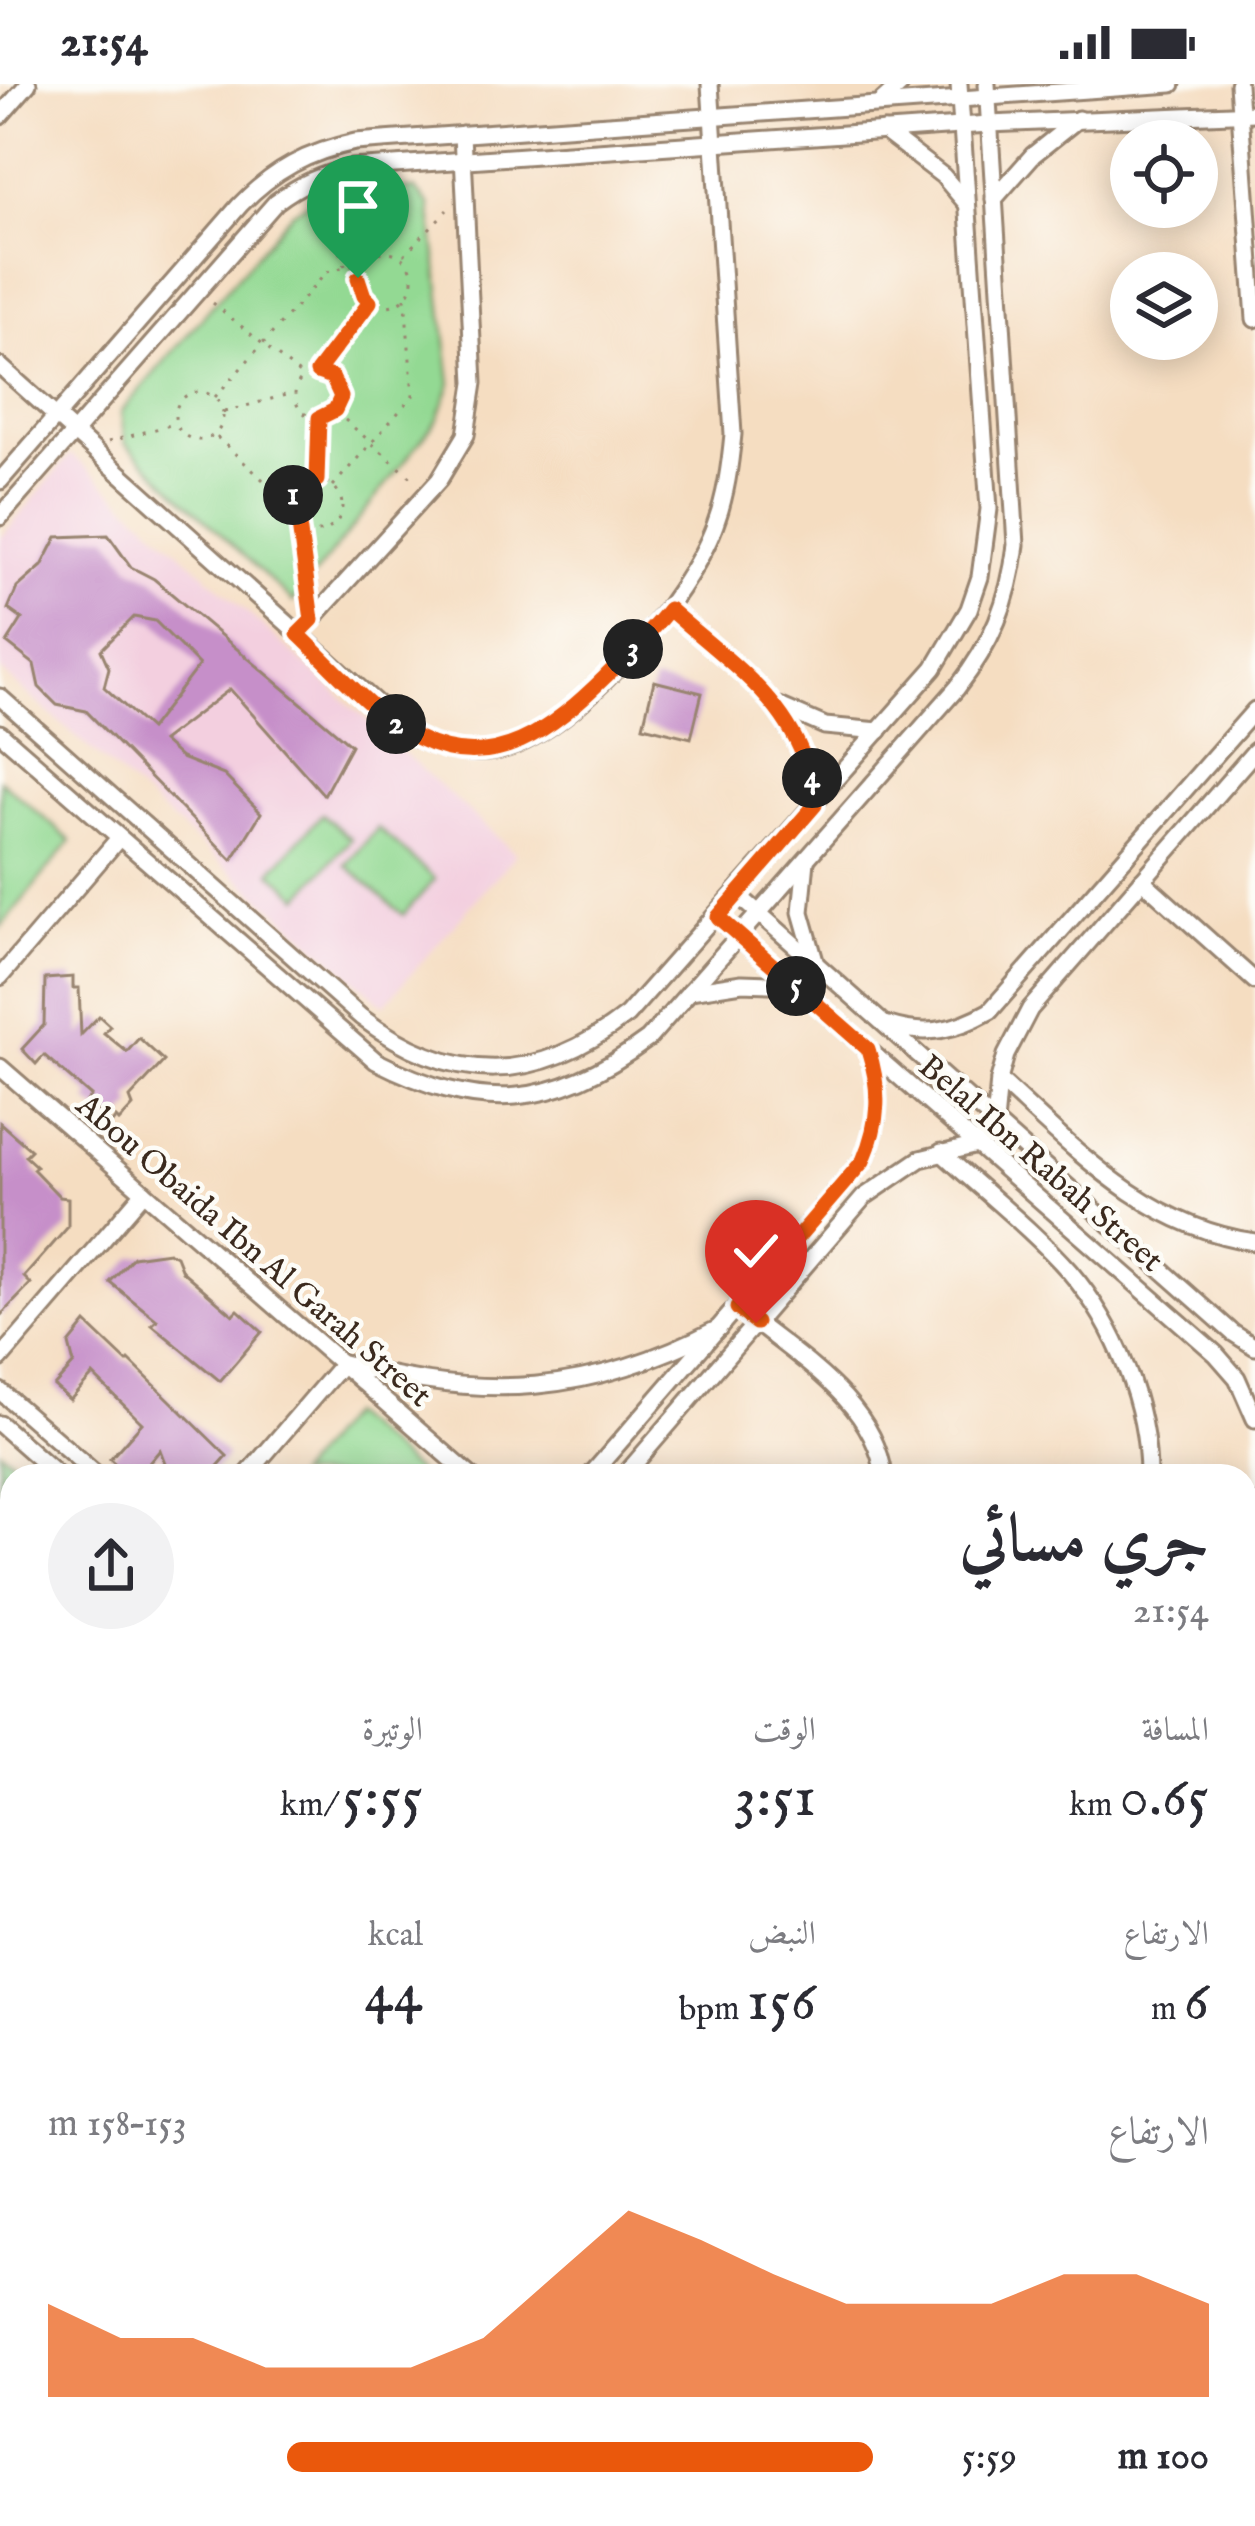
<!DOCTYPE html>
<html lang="ar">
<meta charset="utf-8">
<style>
body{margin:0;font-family:"IM FELL English",Amiri,serif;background:#f2f2f3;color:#2b2b33;direction:rtl;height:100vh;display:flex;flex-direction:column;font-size:45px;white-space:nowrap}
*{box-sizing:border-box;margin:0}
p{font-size:39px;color:#7c7c81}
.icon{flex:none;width:66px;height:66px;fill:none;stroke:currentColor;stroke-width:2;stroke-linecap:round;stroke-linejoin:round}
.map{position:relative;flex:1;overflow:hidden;direction:ltr}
.details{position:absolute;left:0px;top:1380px;width:1257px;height:1062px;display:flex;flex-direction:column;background:#fff;border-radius:36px 36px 0 0;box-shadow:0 6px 30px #0003;direction:rtl}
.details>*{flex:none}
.buttons{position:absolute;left:1110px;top:36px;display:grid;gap:24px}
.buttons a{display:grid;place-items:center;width:108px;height:108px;border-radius:50%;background:#fff;box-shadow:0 6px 30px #0003;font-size:60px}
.pin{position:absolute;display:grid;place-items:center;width:102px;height:102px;color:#fff;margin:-123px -51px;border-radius:50% 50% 50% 0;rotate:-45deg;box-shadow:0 0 12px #0007}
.pin .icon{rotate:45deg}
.km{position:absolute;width:60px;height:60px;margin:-30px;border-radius:50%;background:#222;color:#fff;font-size:33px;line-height:60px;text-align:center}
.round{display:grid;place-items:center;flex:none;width:126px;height:126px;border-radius:63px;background:#f2f2f3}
.overview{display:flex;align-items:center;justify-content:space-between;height:204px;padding:0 48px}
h1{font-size:66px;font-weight:600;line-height:90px}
.metrics{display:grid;grid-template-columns:repeat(3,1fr);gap:18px;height:204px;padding:12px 48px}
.metrics div{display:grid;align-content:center}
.metrics b{font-size:60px;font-weight:600}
.metrics small{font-size:33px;font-weight:400}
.metrics p{font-size:33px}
.chart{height:336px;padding:24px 48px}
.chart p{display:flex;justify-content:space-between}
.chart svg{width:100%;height:216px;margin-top:12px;fill:#ea580c;opacity:.7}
ul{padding:0 48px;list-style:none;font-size:39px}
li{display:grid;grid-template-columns:192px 144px 1fr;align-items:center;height:90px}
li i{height:30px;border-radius:15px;background:#ea580c}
.status{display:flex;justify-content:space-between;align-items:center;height:84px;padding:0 60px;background:#fff;direction:ltr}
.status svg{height:33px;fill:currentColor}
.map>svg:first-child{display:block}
</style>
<div class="status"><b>21:54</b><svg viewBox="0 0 49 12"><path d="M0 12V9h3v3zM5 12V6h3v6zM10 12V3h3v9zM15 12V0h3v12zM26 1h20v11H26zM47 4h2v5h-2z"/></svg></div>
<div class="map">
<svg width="1255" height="2442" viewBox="0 0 1255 2442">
<rect width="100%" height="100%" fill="#fdfcf7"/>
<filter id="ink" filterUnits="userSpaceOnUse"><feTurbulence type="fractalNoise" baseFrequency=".00833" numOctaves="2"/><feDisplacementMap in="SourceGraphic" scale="24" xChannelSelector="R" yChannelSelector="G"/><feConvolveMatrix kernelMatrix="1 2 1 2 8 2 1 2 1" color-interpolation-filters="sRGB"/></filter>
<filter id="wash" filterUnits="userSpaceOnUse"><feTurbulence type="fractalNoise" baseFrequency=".004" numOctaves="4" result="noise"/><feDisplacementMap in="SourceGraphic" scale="48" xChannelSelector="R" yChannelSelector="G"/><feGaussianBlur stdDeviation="2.7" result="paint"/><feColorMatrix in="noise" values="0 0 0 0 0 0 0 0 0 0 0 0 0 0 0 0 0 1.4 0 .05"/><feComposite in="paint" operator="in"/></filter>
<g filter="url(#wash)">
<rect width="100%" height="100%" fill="#f5ddc1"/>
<g fill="#f3cfdf">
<polygon points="71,370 516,770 384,921 0,586 0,455"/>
<polygon points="0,2076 12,2087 12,2430 384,2430 397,2442 0,2442"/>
</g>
<g fill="#93d993" stroke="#678258" stroke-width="3">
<polygon points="415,105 430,121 451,299 438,335 293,518 125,359 121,328 293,128 324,109"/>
<polygon points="0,696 71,757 0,844"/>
<polygon points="322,730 351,755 300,813 271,788"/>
<polygon points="378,744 435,795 403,831 346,781"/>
<polygon points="347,1330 422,1392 296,1392"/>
<polygon points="0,1366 31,1392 12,1392 12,1611 0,1612"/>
</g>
<g id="blocks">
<g fill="#c68fc9" fill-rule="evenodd">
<path d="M108,451L131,483L154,495L351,661L324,711L230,605L162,657L181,674L224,691L261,729L232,776L86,627L57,621L39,603L34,580L7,559L22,535L8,525L17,504L42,482L57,453ZM134,533L155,537L199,581L150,645L104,603L109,584L101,566Z"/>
<polygon points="654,597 702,609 691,654 643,642"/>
<polygon points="73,893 73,904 79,904 81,951 99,932 110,942 104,949 127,968 139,954 164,977 130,1014 133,1022 119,1037 116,1034 112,1039 87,1017 91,1012 44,971 36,980 22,965 44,941 45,895"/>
<polygon points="0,1039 31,1066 25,1072 36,1082 33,1085 60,1113 68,1114 68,1143 24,1193 31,1200 0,1232"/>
<polygon points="168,1168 176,1172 182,1187 233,1231 238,1226 262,1248 220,1297 152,1241 157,1236 110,1198 133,1173"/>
<polygon points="86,1239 127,1278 129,1276 227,1372 209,1392 170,1392 160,1366 138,1392 129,1392 110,1375 142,1339 93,1291 70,1316 54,1302 74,1280 69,1260"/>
</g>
</g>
</g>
<g filter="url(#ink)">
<use href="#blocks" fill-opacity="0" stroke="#988470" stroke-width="3"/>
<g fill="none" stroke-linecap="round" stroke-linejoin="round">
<g stroke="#988470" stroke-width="21">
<g id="minor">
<polyline points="1238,0 1255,235"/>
<polyline points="879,20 901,0"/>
<polyline points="0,32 28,0"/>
<polyline points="884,47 943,92 967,120"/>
<polyline points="994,115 1033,71 1078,35"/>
<path d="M0,282L414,653C440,664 466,672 495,667C573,654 689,513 715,441C726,412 730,381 733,350L710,0"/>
<path d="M0,397L240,121C274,86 308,68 355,58L1172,0"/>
<path d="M0,433L276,118C300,100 322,90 351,84L989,40L1255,29"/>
<path d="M669,525C736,585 804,625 815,721"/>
<polyline points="299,550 439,396 466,351 474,299 462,50"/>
<path d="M0,613L361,933C452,1002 537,1001 627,931L934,584L969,525L980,493L989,425L959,0"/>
<polyline points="779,622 825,642 879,647"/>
<path d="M0,649L376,977C480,1030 554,1025 648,955L957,604C992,559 1009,518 1016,461L987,0"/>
<polyline points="806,777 801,828 815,877"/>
<polyline points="1142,796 1255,897"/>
<polyline points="737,810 1233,1249 1255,1263"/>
<polyline points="717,833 1216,1270 1237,1294 1255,1335"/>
<polyline points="0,893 119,754"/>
<polyline points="690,907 742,899 794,901"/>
<path d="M889,941C927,953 956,946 990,927L1255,626"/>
<polyline points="0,983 471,1392"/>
<path d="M999,996C1076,1066 1147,1143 1255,1158"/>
<path d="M941,1068C983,1107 1032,1145 1070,1188C1116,1242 1148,1321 1148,1392"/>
<path d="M750,1234C802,1276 875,1320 884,1392"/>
<polyline points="0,1275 144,1108"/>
<polyline points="0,1307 98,1392"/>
<polyline points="0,1340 59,1392"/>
<path d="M246,1392L343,1279C482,1318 591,1311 719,1244"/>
<path d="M590,1392L863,1077C879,1039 882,1008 869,968"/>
<polyline points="624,1392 864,1113 920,1075 977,1061 995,1039 999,996 1006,971 1030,925 1255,667"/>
<polyline points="0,1664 12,1674"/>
</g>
</g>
<g stroke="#988470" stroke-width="24">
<g id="tertiary">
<polyline points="1245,1432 1255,1421"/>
<polyline points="1245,1484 1255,1472"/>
<polyline points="0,1998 12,2009"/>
<polyline points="0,2044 12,2055"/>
<polyline points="349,2442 350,2430"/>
<polyline points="368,2442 378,2430"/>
<polyline points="411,2442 422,2430"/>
</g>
</g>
<g stroke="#988470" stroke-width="27">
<g id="secondary">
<polyline points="1245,1642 1255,1631"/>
<polyline points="557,2442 568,2430"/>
</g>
</g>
<g stroke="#988470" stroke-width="30">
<g id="trunk">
<polyline points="1245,1791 1255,1781"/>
<polyline points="1245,2125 1255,2114"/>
<polyline points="581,2442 589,2430"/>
<polyline points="658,2442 669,2430"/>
<polyline points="961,2442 971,2430"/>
</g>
</g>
<g stroke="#988470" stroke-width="33">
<g id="motorway">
<polyline points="1245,1893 1255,1883"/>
<polyline points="1245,2006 1255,1995"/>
<polyline points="1245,2064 1255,2056"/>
<polyline points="756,2442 766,2430"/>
<polyline points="860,2442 870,2430"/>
</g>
</g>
<g stroke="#988470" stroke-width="3" stroke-dasharray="3 9" stroke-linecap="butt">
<polyline points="318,112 345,182"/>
<circle cx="386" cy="195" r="27"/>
<polyline points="404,171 447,126"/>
<polyline points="213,219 303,293"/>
<polyline points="318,288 370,219"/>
<circle cx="318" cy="311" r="23"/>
<circle cx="199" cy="332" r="24"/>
<polyline points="215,313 327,188 365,177"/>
<polyline points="224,328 293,309"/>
<polyline points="336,328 415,397"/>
<polyline points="217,353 289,420"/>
<polyline points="108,358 174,340"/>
<polyline points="317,394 319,338"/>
<circle cx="316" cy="422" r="26"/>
<polyline points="333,402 413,312 405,214"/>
<polyline points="299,443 308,510"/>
<polyline points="0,1484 12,1484"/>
<polyline points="1245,1525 1255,1514"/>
<polyline points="1245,1582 1255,1570"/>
</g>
<use href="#minor" stroke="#fff" stroke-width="15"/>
<use href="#tertiary" stroke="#fff" stroke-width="18"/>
<use href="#secondary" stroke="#fff" stroke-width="21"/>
<use href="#trunk" stroke="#fff" stroke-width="24"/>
<use href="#motorway" stroke="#fff" stroke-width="27"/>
</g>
</g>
<g fill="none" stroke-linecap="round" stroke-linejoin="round" filter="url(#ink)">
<g stroke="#fff" stroke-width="24">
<path id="route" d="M358,194L364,212L370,218L317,288L332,293L341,313L335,326L319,334L317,396L296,406L290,421L299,441L312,536L298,550C333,583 376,633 418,654C494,692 553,644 605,593C627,571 650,549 669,525C736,585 805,625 815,721L718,833L868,965C881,1006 880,1037 863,1077L737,1224L756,1239"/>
</g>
<use href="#route" stroke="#ea580c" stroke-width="15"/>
</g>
<g text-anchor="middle" stroke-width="9" stroke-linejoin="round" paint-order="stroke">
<g font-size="33" fill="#3b2a1e" stroke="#fdfcf7">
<text transform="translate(1042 1078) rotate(41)" y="12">Belal Ibn Rabah Street</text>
<text transform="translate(255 1165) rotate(41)" y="12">Abou Obaida Ibn Al Garah Street</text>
</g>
</g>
</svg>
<div class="buttons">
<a><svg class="icon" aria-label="locate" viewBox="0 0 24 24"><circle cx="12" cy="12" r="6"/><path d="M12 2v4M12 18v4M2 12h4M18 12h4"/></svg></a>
<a><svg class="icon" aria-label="layers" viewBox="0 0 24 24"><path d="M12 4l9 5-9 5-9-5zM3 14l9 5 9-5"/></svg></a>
</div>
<div class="pin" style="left:358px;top:194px;background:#1e9e55"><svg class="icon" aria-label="arrive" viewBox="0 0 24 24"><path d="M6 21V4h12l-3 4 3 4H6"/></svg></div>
<div class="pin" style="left:756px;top:1239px;background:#d93025"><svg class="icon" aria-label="check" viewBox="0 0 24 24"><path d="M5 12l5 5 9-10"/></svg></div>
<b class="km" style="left:293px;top:411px">1</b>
<b class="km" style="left:396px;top:640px">2</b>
<b class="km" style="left:633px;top:565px">3</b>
<b class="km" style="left:812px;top:694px">4</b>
<b class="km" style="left:796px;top:902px">5</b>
<section class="details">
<div class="overview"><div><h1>جري مسائي</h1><p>21:54</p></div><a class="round"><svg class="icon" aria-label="share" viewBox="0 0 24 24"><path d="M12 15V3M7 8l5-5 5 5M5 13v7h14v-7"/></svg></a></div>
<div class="metrics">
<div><p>المسافة</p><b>0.65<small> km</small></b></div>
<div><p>الوقت</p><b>3:51</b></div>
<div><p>الوتيرة</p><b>5:55<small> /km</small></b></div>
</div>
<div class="metrics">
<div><p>الارتفاع</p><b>6<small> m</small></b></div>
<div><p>النبض</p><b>156<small> bpm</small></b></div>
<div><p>kcal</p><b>44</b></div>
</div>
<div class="chart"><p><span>الارتفاع</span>153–158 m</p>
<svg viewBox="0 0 160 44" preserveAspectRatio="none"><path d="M0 44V25L10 32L20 32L30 38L40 38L50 38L60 32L70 19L80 6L90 12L100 19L110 25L120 25L130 25L140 19L150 19L160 25V44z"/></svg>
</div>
<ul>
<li><b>100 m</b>5:59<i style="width:71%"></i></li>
</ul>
</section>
</div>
